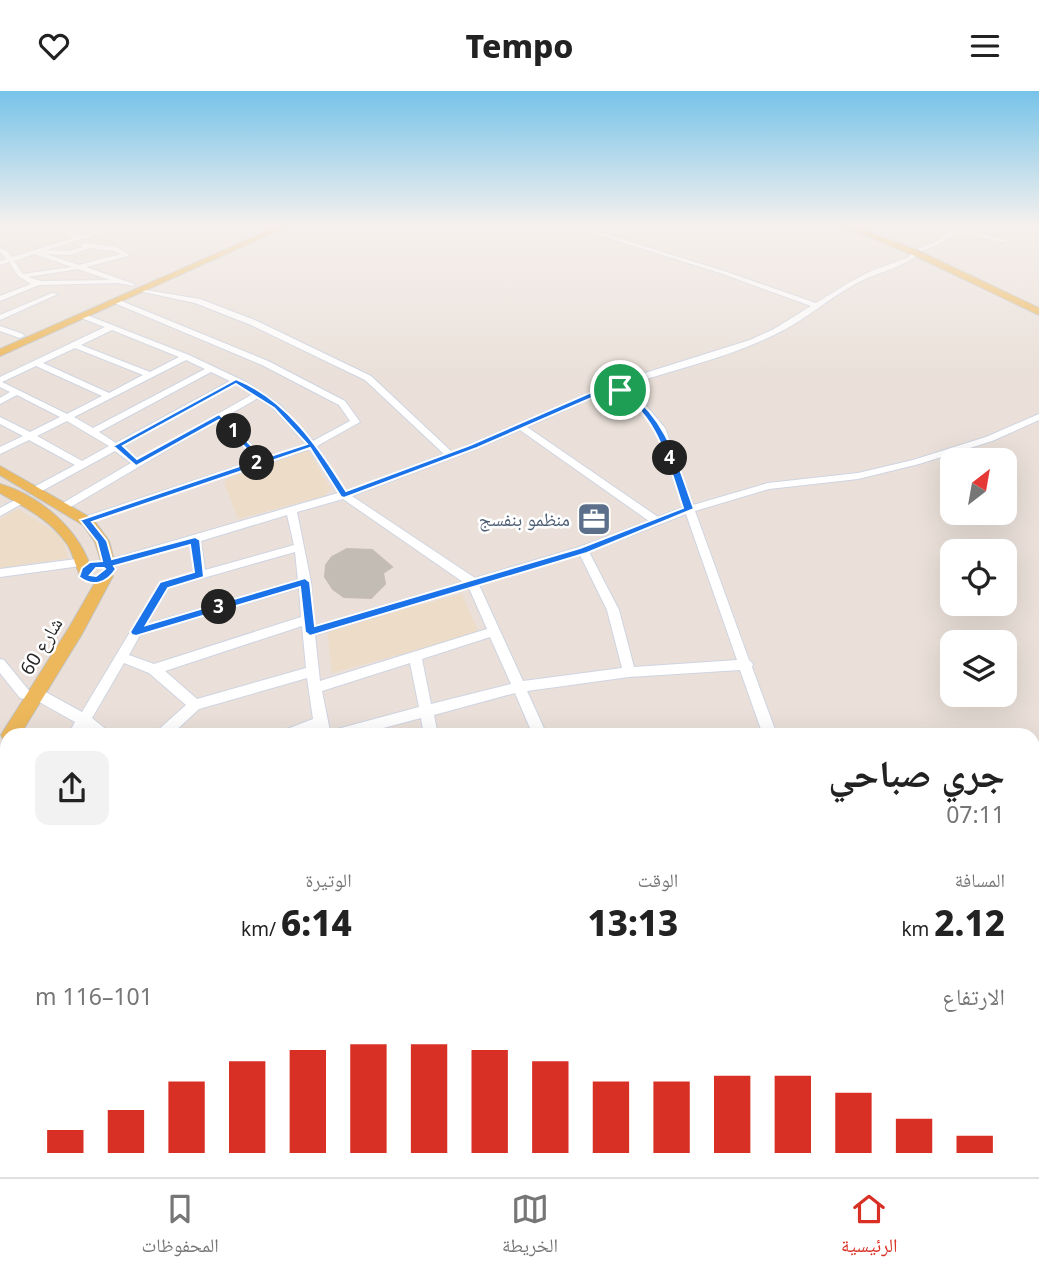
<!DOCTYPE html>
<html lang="ar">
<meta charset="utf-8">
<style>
body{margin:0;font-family:"Noto Sans","Noto Naskh Arabic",sans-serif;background:#f2f2f2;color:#222;direction:rtl;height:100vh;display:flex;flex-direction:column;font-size:26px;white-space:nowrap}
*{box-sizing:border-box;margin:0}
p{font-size:23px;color:#767676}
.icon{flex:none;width:38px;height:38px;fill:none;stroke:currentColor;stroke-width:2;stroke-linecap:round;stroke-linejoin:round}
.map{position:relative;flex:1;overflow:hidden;direction:ltr}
.side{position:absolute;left:0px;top:637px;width:1040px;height:450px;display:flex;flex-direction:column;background:#fff;border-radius:21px 21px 0 0;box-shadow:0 7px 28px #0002;direction:rtl}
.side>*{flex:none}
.needle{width:46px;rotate:31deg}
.tools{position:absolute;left:940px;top:357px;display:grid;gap:14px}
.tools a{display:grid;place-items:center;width:77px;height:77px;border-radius:14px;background:#fff;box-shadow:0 7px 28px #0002;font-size:35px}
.pin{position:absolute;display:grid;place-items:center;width:60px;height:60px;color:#fff;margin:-30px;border:4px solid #fff;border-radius:50%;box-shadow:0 2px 7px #0007}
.km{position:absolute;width:35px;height:35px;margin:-18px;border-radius:50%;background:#222;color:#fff;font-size:19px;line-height:35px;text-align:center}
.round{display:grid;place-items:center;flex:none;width:74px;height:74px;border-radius:14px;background:#f2f2f2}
.summary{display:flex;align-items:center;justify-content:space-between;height:119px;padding:0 35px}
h1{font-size:38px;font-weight:800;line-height:52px}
.metrics{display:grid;grid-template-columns:repeat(3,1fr);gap:10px;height:119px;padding:7px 35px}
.metrics div{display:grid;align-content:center}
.metrics b{font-size:35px;font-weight:800}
.metrics small{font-size:19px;font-weight:400}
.metrics p{font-size:19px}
.chart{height:196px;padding:14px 35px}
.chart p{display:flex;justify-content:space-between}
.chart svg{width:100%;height:126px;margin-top:7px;stroke:#d93025;stroke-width:6}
header{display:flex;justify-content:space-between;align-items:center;height:91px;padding:0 35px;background:#fff;font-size:32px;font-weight:800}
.menu{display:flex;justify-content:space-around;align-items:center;height:98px;border-top:2px solid #e0e0e0;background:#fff;font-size:19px;color:#767676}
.menu a{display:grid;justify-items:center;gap:4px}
.menu .selected{color:#d93025}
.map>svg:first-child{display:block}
</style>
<header><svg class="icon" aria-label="menu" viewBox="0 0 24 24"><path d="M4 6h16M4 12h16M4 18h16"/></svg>Tempo<svg class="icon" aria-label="heart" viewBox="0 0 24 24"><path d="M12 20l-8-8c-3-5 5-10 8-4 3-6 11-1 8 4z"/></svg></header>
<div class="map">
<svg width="1039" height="1086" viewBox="0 0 1039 1086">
<rect width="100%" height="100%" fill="#eae0d9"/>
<g fill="#ecdcc8">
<polygon points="308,359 331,398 324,405 238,428 224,391 231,386"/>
<polygon points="18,418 62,445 68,467 0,477 0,428"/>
<polygon points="462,503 479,542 332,582 327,538"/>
</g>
<polygon fill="#b9e096" points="16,1080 161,1080 170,1086 12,1086"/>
<polygon fill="#c2bcb5" stroke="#c5bcb3" stroke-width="2" points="347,458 372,459 392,476 383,482 385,493 371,507 344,506 333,498 325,486 326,474 332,466"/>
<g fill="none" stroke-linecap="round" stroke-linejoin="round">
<g stroke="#ced4e1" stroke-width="2">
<g id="minor">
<polygon points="0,134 5,134 0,136"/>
<path d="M53,134H61L71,137L74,143C89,148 107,134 124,134L47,159L69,160L82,156L81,154L84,152L116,156L128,163V165L86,176L134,193V195L118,192L39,194L0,210V205L31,193L18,185L9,171L0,174V170L7,168L0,161V157L6,159L12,166L74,147L69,145L66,139ZM90,157L114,160L121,163L79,174L46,163L70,164ZM34,163L72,176L23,183L14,170ZM78,178L110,189L41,190L28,186Z"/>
<polygon points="244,134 250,134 248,139 244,139"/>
<path d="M568,134H576L727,181L816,212L850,191L871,180L907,167L914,161L919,162C905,176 876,182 857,192C829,207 805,229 776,243C730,266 670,280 620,296L643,311L665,337L693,414L768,392L858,382L913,369L986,346L1039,323V329L992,350L919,373L858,388L769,398L695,420L749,569L753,573L752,576L777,644H763L740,579L629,586L527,600L547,644H533L515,602L434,624L438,644H424L421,627L357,644H317L316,639L302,644H280L282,640L313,628L307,587L199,618L171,644H155L157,640L186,614L149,582L124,572L92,627L108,640L110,644H93L86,638L82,644H68L75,631L32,607L31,604L25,608L20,607L0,582V568L4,569L31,602L37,598L42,599L82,621L160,491L194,482L190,453L108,477L104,476L102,473L104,470L338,402L310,358L89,431H81L80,429L81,427L256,369L218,329L69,417H61V413L131,372L115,360L40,401H32V397L75,374L29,349L0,363V356L23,345L0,333V326L30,341L60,326L17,304L0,313V307L10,301L0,296V286L105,236L81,227V223H84L189,264L248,292L280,314L313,350L350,330L339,314L262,274L112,211L119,209L268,270L345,310L360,331L317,355L346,400L444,363L365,289L251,234L195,212L139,200V198L200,208L257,230L371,285L452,361L610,293L750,249L774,238L811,215L723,183ZM112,239L179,266L150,281L81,254ZM75,257L143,284L109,302L43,272ZM186,269L205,278L93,337L74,326ZM36,275L102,305L67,323L2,291ZM211,281L230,290L116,352L99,341ZM236,293L253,303L138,368L122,356ZM612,298L637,315L656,338L683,416L658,426L527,336ZM258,307L274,318L306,353L264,367L225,326ZM67,330L109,355L82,370L37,345ZM520,339L649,430L579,456L475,487L352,405L476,358ZM343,408L463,491L314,535L311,491L297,421ZM686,423L737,569L634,576L619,519L589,461ZM287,424L294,454L205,479L201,450ZM295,461L298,489L147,533L168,497ZM580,464L607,519L622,577L523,590L479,494ZM299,497L301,526L154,573L129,564L140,544ZM469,497L487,538L320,590L315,544ZM302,535L306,577L197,608L165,580ZM490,546L511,593L431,613L422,568ZM410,572L419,616L330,640L322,600Z"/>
<polygon points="959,134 962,136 960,138 1006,149 1003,151 956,141 939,153 921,160 918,158 935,151"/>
<polygon points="52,202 58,203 0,229 0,224"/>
<polygon points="0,235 23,243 24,245 20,247 0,240"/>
<polygon points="21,406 26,409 25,411 0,425 0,417"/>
<polygon points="84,467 90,471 88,474 0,486 0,478"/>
<polygon points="0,757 7,761 7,779 0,775"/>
<polygon points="7,808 7,824 0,827 0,811"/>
<polygon points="0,884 7,887 7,907 0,904"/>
<polygon points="234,1080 260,1080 262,1086 236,1086"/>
<rect x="354" y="1080" width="20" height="6"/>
<polygon points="709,1080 730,1080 732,1086 711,1086"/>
<polygon points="912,1080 933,1080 935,1086 914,1086"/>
</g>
</g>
<g stroke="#c3c3c3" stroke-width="2">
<g id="major">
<polygon points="281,134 290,134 0,265 0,258"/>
<polygon points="840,134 850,134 919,160 1039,217 1039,224 913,164"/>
<polygon points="0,375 93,428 109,450 115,473 113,477 103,477 95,451 83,434 0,384"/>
<path d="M0,393C41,405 80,439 92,480L90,484H80C75,474 73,462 67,453C51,429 24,416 0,402Z"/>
<polygon points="106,480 113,485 82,543 20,644 7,644 7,651 4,649 1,644 4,639 70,535 101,481"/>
</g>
</g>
<use href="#minor" fill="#fff" fill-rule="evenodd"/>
<use href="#major" fill="#edb85b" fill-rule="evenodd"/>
</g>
<linearGradient id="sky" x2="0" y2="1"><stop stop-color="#77c3e9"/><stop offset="0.47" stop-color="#f6f1ee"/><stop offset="1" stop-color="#f6f1ee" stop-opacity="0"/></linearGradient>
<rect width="1039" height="286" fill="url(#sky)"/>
<path fill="#1a73e8" stroke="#fff" stroke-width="2" fill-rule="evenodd" d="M236,288C287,309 318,355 346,400L470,354L610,293C618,293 623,297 629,302C668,329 678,375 694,418L587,462L310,545L305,541L300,496L136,545L132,544L130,541L160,491L194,481L190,454L114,475L116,478C107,492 93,497 79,486L82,477L90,471L102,470L97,451L80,429L257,369L219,329L136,375L113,355ZM236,293L274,317L307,353L264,367L219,323L137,368L123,355ZM612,298C658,321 668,372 683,417L580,457L315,535L310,491L305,487L146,534L168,497L204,486L200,449L195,446L112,468L107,450L92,431L310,357L341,406L344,407L477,357ZM96,477H104L105,478L96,485L90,484Z"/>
<defs>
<g id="office-square" transform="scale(1.75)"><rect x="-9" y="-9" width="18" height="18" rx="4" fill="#5c6f8a" stroke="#fff"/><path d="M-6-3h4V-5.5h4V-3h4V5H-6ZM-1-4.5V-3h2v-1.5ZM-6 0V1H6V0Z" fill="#fff"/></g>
</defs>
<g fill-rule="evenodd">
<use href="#office-square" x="594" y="428"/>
</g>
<g text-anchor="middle" stroke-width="5" stroke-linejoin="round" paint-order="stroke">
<g font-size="19" fill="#4e5e75" stroke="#fff" text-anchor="end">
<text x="570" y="435">منظمو بنفسج</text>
</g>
<g font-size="19" fill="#272727" stroke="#fff">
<text transform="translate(41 555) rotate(-59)" y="7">شارع 60</text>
</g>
</g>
</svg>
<div class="tools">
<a><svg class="needle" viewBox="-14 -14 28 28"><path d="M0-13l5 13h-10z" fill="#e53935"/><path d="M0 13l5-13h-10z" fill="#767676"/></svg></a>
<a><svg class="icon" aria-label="locate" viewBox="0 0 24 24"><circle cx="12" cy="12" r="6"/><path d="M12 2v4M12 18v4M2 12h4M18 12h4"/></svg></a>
<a><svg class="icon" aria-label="layers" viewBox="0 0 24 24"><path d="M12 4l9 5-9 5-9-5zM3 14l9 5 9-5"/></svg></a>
</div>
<div class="pin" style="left:620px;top:299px;background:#1e9e55"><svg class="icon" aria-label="arrive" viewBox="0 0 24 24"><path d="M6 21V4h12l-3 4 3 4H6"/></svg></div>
<b class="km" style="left:234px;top:340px">1</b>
<b class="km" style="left:257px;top:372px">2</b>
<b class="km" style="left:219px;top:516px">3</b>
<b class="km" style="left:670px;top:367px">4</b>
<section class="side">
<div class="summary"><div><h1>جري صباحي</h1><p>07:11</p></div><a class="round"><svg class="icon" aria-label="share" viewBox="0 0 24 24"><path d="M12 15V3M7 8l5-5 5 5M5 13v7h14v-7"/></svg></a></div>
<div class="metrics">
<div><p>المسافة</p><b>2.12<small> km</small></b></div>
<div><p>الوقت</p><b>13:13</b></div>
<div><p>الوتيرة</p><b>6:14<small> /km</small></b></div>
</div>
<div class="chart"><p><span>الارتفاع</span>101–116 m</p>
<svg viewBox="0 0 160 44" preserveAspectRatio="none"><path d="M5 44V36M15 44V29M25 44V19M35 44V12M45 44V8M55 44V6M65 44V6M75 44V8M85 44V12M95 44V19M105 44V19M115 44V17M125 44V17M135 44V23M145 44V32M155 44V38"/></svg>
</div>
</section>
</div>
<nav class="menu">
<a class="selected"><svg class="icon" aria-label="home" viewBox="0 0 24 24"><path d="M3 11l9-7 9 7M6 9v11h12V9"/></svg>الرئيسية</a>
<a><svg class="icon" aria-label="map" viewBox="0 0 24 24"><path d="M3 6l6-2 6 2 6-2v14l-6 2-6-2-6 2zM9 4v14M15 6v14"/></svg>الخريطة</a>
<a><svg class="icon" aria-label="saved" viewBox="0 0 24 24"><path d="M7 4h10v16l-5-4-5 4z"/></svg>المحفوظات</a>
</nav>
